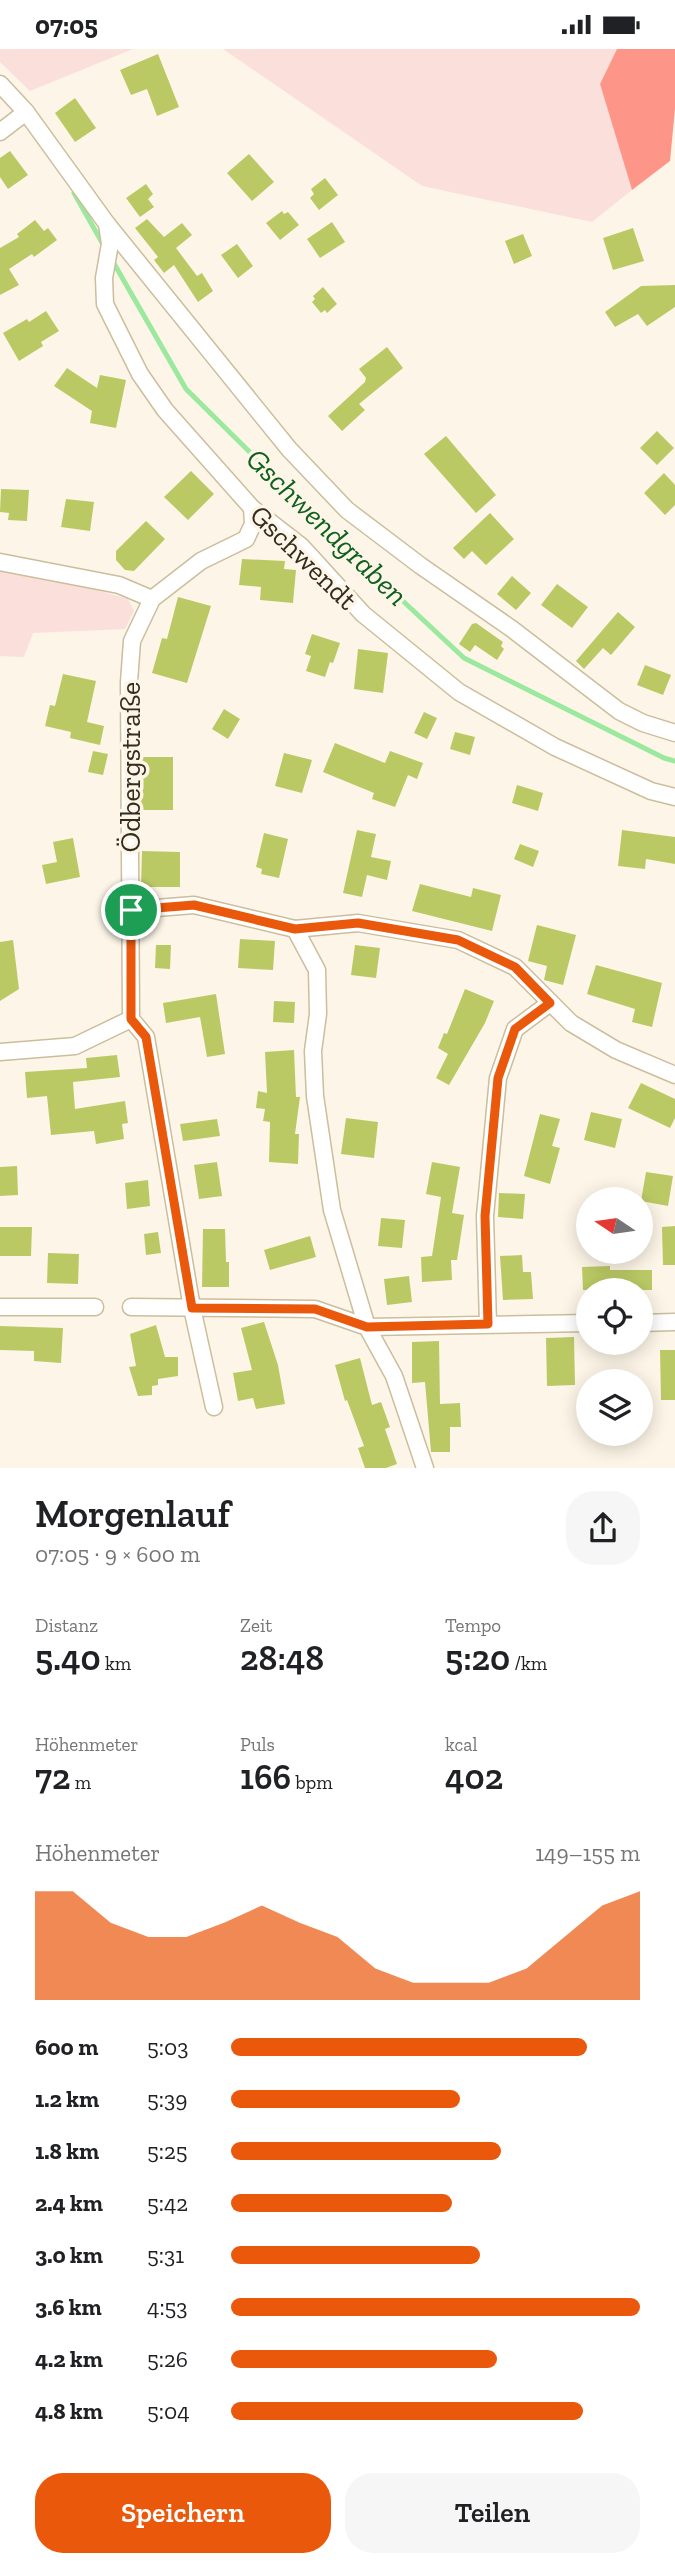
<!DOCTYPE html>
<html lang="de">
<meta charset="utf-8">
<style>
body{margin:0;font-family:"Zilla Slab",serif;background:#f6f6f6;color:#202124;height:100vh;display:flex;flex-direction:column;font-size:26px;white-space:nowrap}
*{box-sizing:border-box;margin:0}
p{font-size:23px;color:#757577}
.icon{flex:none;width:38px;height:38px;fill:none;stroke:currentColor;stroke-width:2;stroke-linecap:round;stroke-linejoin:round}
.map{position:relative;height:1419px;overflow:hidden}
.panel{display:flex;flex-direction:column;background:#fff;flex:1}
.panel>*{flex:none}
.needle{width:46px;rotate:283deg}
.buttons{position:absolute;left:576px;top:1138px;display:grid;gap:14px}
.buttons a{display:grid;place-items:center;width:77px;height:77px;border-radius:50%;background:#fff;box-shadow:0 4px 18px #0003;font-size:35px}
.pin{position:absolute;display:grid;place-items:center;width:60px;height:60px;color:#fff;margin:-30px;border:4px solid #fff;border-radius:50%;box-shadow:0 2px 7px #0007}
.round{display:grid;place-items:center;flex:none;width:74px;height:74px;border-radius:28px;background:#f6f6f6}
.headline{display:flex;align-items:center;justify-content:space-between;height:119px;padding:0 35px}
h1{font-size:38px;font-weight:600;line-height:52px}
.stats{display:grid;grid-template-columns:repeat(3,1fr);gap:10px;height:119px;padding:7px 35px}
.stats div{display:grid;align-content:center}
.stats b{font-size:35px;font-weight:600}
.stats small{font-size:19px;font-weight:400}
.stats p{font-size:19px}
.chart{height:196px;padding:14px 35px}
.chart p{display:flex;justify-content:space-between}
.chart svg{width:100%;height:126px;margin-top:7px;fill:#ea580c;opacity:.7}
.primary-button{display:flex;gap:14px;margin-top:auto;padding:14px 35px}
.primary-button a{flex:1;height:80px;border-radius:28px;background:#ea580c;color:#fff;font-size:28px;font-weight:600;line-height:80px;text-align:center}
.primary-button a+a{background:#f6f6f6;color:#202124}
ul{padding:0 35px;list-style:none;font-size:23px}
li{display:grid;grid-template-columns:112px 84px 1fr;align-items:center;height:52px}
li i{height:18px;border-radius:9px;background:#ea580c}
.status{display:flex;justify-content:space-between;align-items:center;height:49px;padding:0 35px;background:#fff;direction:ltr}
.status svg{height:19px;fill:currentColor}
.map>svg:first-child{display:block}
</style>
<div class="status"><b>07:05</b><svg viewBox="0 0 49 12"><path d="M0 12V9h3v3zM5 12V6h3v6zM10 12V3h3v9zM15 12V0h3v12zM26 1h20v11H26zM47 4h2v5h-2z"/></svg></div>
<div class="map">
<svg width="675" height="1419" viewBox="0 0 675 1419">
<rect width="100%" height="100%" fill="#fdf6e8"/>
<g fill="#fbdfda">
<polygon points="0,0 133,0 30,42 0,13"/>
<polygon points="223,0 617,0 600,35 632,141 592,173 422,137"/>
<polygon points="0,520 80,536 128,550 134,562 125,580 33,584 24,608 0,607"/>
</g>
<polygon fill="#fd9688" points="617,0 675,0 675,60 670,112 632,141 600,35"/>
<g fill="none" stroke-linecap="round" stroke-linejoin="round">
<g stroke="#9be89e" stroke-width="5">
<polyline points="74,144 104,197"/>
<polyline points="112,211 186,340 359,511 464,609 664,709 675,712"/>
</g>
</g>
<g fill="#bbc965">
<polygon points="158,5 179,58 157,67 147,40 131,46 120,21"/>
<polygon points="75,49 96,79 75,93 55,64"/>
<polygon points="10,102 28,126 8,140 0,128 0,109"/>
<polygon points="249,105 274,133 252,152 227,124"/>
<polygon points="325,129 338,146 319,161 310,149 314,145 311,140"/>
<polygon points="146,135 153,145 148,150 154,158 140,168 126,149"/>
<polygon points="282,162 284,165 288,163 299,176 280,191 266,174"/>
<polygon points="147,170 164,188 182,174 192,186 176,199 197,227 202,224 213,242 198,253 174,216 164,224 154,211 158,208 135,179"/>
<polygon points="35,171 44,182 48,179 57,191 34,208 32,205 9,220 19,236 0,246 0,199 19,188 17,185"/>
<polygon points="332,173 345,193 320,209 307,190"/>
<polygon points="633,179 644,212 613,221 603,189"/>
<polygon points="523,185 532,207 514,215 505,192"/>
<polygon points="237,195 253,217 238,229 221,206"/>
<polygon points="675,236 675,258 647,277 638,265 615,278 605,263 641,237"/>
<polygon points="323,238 337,255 327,264 325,261 321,264 312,253 315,250 313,247"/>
<polygon points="46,262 59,282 41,293 43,297 19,312 3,284 27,270 29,273"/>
<polygon points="387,298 403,319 359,355 365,361 342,382 328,367 365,333 366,329 359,320"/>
<polygon points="67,319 97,339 100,326 126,331 116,379 90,374 92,362 54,337"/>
<polygon points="657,382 674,399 657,416 640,399"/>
<polygon points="446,387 496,446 476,464 424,405"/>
<polygon points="191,422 214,445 188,471 164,448"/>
<polygon points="664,424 675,436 675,456 665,466 644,444"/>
<polygon points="1,440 29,441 27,472 8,471 9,464 0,463"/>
<polygon points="66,450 94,453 90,482 61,478"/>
<polygon points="490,464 514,490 486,516 472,502 464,510 453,499"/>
<polygon points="146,472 165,490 134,522 125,521 116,511 116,502"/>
<polygon points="242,510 285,512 284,520 296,521 293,554 260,551 261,538 239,536"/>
<polygon points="512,527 531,544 516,561 497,545"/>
<polygon points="557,535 588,558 572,579 541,556"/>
<polygon points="178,548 211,557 187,634 152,624 162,589 167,590"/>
<polygon points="618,563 635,578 611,606 603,599 584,620 576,612"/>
<polygon points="476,574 503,593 501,597 504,600 497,611 475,596 470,603 459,595 472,575"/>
<polygon points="312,585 340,594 333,614 330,613 325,628 306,622 311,607 305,605"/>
<polygon points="358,600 388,604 383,644 354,640"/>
<polygon points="645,616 671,626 663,646 637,636"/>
<polygon points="63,625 96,632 87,673 104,677 100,696 70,689 71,683 45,677 50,656 55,657"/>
<polygon points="224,660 240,670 228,690 212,680"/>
<polygon points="424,663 437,669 427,690 414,684"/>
<polygon points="455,683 475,688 470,706 450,700"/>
<polygon points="335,694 385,714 390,702 423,714 417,730 408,726 395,758 372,750 374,744 323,723"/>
<polygon points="93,702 108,705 103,726 88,723"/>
<polygon points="284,704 312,711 302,744 275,737"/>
<polygon points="142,708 173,708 173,761 141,761"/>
<polygon points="517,736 543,744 538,762 512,754"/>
<polygon points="357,781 376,785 371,808 391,812 387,831 367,826 362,848 343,844"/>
<polygon points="622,781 675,788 675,815 646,810 645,820 618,817"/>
<polygon points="264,784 288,790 279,829 261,825 262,820 256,818"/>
<polygon points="73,789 80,828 46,835 42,816 57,813 53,793"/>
<polygon points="520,795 539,802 533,818 514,810"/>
<polygon points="142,802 180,803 180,838 141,838"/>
<polygon points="420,835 471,848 473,839 501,846 492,882 412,862"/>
<polygon points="537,876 576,886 563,936 544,931 547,917 528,912"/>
<polygon points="240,890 275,892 273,921 238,919"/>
<polygon points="13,891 19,940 0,952 0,893"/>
<polygon points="156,896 171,896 170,920 155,919"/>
<polygon points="355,896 380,899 376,929 351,926"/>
<polygon points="596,916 662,934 652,978 632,973 635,960 587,945"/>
<polygon points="465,940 494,952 485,974 449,1036 436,1029 448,1005 438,999 444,984 447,985"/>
<polygon points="216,945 225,1005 207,1008 200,968 166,974 163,954"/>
<polygon points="274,952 295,953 294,974 273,973"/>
<polygon points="294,1001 296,1048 300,1048 295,1085 299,1085 298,1115 269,1113 270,1073 263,1072 265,1060 256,1059 258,1042 267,1044 265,1003"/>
<polygon points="117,1006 120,1028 73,1033 75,1060 125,1052 128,1074 122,1075 124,1090 96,1095 94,1082 51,1086 47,1047 27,1049 25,1023 87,1019 86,1009"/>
<polygon points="641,1034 675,1050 675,1069 670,1079 628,1059"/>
<polygon points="591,1063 622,1070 615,1099 584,1091"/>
<polygon points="540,1065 560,1070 552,1097 560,1099 550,1135 524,1127"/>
<polygon points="346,1069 378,1073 374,1109 341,1105"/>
<polygon points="217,1070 220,1087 183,1092 180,1075"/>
<polygon points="217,1113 222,1147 199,1150 194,1116"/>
<polygon points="432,1113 460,1118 452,1164 464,1166 457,1211 451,1211 452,1231 422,1233 421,1208 432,1207 441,1148 426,1145"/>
<polygon points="17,1117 18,1146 0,1147 0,1118"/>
<polygon points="646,1123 673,1127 668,1157 641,1152"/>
<polygon points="148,1131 150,1157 127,1160 125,1134"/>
<polygon points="499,1144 525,1145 523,1170 498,1168"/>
<polygon points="381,1169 405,1171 402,1199 378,1197"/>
<polygon points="675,1177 675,1216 663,1216 662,1178"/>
<polygon points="0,1178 32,1178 31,1207 0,1207"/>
<polygon points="203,1180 225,1180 226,1213 229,1213 229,1238 202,1238"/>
<polygon points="158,1183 161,1204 146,1206 144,1185"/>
<polygon points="310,1187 316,1208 270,1221 264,1201"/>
<polygon points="48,1204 79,1205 78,1235 47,1234"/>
<polygon points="522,1206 523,1223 531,1223 533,1250 503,1251 500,1207"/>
<polygon points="610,1217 610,1221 652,1221 652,1241 583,1241 582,1218"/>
<polygon points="409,1227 412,1253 387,1256 384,1230"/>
<polygon points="264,1273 278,1316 285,1355 256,1360 253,1349 238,1352 233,1324 252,1321 241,1279"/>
<polygon points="156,1276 165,1308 178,1308 178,1327 158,1330 158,1336 152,1337 152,1346 138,1347 129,1318 136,1317 130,1285"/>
<polygon points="0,1277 63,1279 61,1314 34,1312 34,1302 0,1301"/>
<polygon points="574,1288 575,1336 547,1337 546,1289"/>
<polygon points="439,1292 440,1355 460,1354 461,1378 450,1378 450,1403 431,1403 425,1333 412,1334 412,1293"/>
<polygon points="660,1301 675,1301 675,1351 661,1351"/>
<polygon points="360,1309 372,1356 381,1353 390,1378 385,1380 397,1415 386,1419 365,1419 358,1399 364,1397 347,1351 345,1352 335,1316"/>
</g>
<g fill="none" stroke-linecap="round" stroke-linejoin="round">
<g stroke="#ccbd9b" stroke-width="19">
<g id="minor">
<polyline points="0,35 26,63 107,175 289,400 347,461 421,517 512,580 619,662 643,674 675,684"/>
<polyline points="0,83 26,63"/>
<polyline points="107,175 110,195 104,229 105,255 140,325 165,361 252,459 301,497 363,565 459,643 555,698 651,742 675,748"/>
<polyline points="0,513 119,536 152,550"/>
<polyline points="131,861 194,856 295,880 317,921 318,965 313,1002 315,1047 332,1161 367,1278 394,1327 425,1419"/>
<polyline points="295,880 358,874 458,891 515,918 571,974 616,1001 675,1026"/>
<polyline points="0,1003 75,997 131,970"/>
<polyline points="0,1258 95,1258"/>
<polyline points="131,1258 315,1260 367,1278 588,1274"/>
<polyline points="640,1274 675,1273"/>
<polyline points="488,1275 485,1167 498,1029 515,980 550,954"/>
<polyline points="214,1358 192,1259 146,988 131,970 129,633 132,592 152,550 201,512 246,490 253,475 252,459"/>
</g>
</g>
<use href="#minor" stroke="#fff" stroke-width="16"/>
</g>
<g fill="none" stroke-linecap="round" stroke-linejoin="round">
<g stroke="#fff" stroke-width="14">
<polygon id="route" points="194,856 295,880 358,874 458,891 515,918 550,954 515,980 498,1029 485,1167 488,1275 367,1278 315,1260 192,1259 146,988 131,970 131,861"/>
</g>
<use href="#route" stroke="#ea580c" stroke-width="9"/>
</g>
<g text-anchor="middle" stroke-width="7" stroke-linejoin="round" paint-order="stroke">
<g font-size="28" fill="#322c1e" stroke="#fdf6e8">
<text transform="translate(304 508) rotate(44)" y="10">Gschwendt</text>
<text transform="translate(130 718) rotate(-90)" y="10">Ödbergstraße</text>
</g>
<g font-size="30" font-style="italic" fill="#0f601d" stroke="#fdf6e8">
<text transform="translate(327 478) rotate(44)" y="10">Gschwendgraben</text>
</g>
</g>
</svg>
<div class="buttons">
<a><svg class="needle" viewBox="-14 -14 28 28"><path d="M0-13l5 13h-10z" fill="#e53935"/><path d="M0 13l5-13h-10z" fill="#757577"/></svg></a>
<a><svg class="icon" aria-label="locate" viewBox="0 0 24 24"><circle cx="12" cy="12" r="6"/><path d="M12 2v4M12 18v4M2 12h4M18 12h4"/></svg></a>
<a><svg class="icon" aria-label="layers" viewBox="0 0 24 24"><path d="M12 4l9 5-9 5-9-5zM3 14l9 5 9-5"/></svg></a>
</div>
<div class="pin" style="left:131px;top:861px;background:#1e9e55"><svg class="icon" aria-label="arrive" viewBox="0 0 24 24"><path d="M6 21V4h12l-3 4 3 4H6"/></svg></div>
</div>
<section class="panel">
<div class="headline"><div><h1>Morgenlauf</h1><p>07:05 · 9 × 600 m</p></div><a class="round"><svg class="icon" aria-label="share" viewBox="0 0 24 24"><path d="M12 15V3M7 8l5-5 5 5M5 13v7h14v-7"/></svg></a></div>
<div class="stats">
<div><p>Distanz</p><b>5.40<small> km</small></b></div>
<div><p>Zeit</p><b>28:48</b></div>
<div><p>Tempo</p><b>5:20<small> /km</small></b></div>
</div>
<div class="stats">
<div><p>Höhenmeter</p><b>72<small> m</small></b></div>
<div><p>Puls</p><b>166<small> bpm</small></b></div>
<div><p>kcal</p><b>402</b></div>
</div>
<div class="chart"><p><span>Höhenmeter</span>149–155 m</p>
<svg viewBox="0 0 160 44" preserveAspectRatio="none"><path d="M0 44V6L10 6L20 17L30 22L40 22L50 17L60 11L70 17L80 22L90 33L100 38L110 38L120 38L130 33L140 22L150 11L160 6V44z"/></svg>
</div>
<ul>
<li><b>600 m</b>5:03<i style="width:87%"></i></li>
<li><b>1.2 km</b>5:39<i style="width:56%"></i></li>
<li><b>1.8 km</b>5:25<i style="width:66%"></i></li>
<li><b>2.4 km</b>5:42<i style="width:54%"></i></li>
<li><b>3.0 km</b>5:31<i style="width:61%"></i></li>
<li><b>3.6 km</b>4:53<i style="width:100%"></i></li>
<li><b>4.2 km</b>5:26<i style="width:65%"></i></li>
<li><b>4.8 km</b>5:04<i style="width:86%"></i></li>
</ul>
<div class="primary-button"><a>Speichern</a><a>Teilen</a></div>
</section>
